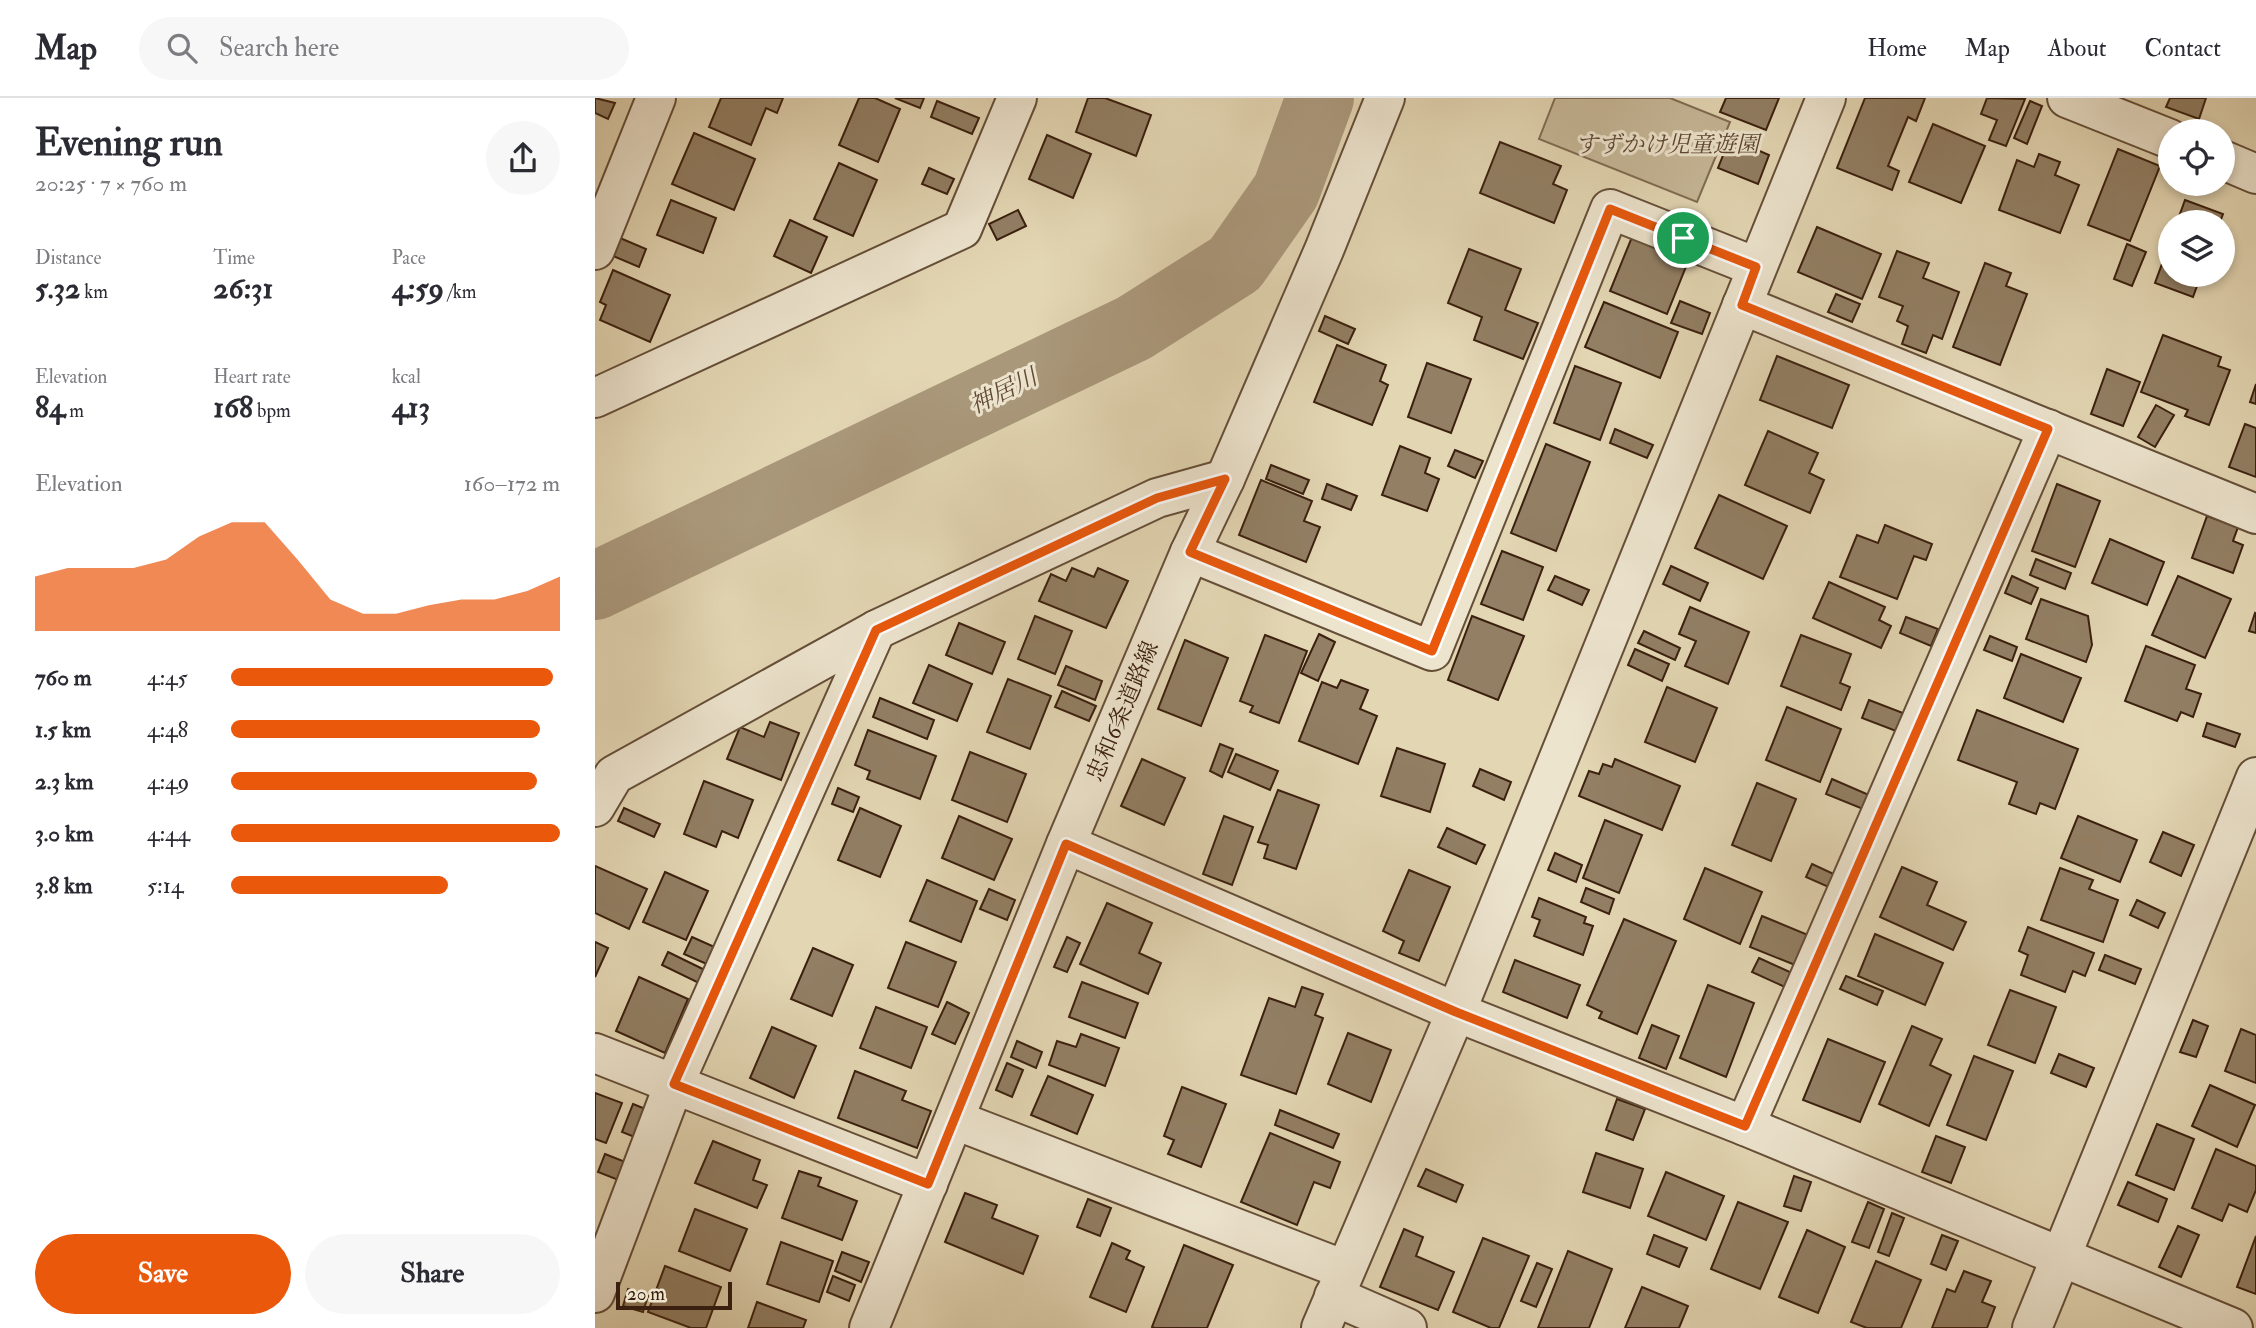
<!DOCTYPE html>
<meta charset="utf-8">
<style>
body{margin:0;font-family:"IM FELL Double Pica","Noto Serif JP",serif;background:#f7f7f7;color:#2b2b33;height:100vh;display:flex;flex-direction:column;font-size:26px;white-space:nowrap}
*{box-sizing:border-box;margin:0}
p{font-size:23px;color:#7c7c81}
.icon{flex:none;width:38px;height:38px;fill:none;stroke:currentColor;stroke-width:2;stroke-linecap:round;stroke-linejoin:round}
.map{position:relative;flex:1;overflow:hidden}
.panel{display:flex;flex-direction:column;background:#fff;width:595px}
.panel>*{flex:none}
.controls{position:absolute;left:1563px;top:21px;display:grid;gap:14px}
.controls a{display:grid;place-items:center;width:77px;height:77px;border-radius:50%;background:#fff;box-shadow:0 4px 10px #0003;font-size:35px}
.scale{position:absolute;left:21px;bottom:18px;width:116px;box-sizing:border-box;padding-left:7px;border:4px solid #3b200f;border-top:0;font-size:19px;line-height:24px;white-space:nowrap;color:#3b200f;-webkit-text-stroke:5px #ede4ce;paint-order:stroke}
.pin{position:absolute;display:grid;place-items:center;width:60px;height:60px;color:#fff;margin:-30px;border:4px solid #fff;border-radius:50%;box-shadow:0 2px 7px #0007}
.round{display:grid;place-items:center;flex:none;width:74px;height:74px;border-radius:37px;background:#f7f7f7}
.headline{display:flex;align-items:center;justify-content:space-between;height:119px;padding:0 35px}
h1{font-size:38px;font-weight:700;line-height:52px}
.figures{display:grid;grid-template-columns:repeat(3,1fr);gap:10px;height:119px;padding:7px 35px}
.figures div{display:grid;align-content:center}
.figures b{font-size:30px;font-weight:700}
.figures small{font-size:19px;font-weight:400}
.figures p{font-size:19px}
.chart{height:196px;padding:14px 35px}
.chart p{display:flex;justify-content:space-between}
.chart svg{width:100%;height:126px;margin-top:7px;fill:#ea580c;opacity:.7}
.button{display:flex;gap:14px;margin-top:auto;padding:14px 35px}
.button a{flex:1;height:80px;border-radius:42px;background:#ea580c;color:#fff;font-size:28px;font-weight:700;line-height:80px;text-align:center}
.button a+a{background:#f7f7f7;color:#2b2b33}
ul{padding:0 35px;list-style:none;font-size:23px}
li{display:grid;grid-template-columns:112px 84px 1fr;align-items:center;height:52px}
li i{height:18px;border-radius:9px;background:#ea580c}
header{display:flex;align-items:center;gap:42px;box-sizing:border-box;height:98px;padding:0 35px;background:#fff;border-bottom:2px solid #e1e1e2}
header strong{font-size:33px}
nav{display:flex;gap:38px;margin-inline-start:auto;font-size:24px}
.search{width:490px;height:63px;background:#f7f7f7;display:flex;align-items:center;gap:18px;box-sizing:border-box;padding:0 24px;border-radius:38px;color:#7c7c81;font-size:26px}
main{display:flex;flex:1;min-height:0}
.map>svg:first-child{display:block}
</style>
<header>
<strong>Map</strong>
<div class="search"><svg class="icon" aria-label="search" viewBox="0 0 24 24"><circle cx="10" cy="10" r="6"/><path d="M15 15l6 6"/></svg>Search here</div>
<nav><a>Home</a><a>Map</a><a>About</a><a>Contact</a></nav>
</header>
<main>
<section class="panel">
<div class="headline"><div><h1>Evening run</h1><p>20:25 · 7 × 760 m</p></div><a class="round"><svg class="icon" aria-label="share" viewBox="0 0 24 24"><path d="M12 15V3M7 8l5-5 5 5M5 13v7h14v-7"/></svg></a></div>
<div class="figures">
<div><p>Distance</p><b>5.32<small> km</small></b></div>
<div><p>Time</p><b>26:31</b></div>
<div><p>Pace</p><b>4:59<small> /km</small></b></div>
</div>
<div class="figures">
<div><p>Elevation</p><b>84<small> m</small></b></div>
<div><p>Heart rate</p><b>168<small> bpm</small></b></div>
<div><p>kcal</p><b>413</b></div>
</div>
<div class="chart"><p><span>Elevation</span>160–172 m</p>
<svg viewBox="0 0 160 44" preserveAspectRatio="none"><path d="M0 44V25L10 22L20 22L30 22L40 19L50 11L60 6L70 6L80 19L90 33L100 38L110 38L120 35L130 33L140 33L150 30L160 25V44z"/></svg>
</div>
<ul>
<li><b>760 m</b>4:45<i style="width:98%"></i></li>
<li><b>1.5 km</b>4:48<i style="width:94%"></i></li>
<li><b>2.3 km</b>4:49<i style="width:93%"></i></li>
<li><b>3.0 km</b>4:44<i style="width:100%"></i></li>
<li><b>3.8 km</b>5:14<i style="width:66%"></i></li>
</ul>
<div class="button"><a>Save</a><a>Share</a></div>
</section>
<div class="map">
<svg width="1661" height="1230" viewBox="0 0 1661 1230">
<rect width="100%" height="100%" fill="#e3d6b3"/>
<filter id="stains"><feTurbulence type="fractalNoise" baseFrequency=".00286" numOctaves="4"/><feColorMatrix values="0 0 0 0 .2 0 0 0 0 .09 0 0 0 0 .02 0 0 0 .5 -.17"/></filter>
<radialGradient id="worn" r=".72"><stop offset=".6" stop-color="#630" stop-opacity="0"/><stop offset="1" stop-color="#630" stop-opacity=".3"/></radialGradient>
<polygon fill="#c6b797" stroke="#806c53" stroke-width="2" points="960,0 1075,0 1135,24 1102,104 944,41"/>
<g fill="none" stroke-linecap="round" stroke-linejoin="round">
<polyline stroke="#aa987b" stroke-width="68" points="0,488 539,230 640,166 691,93 725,0"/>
</g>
<g fill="#927f64" stroke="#3b200f" stroke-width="2">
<polygon points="0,0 20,5 13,21 0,15"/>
<polygon points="126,0 188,0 182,15 171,10 156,47 114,29"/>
<polygon points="264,0 280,0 305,11 283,64 244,47"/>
<polygon points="300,0 329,0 325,10"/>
<polygon points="493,0 510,0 556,17 541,58 481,34"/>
<polygon points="1131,0 1184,0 1171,32 1125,14"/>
<polygon points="1270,0 1330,0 1321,23 1313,19 1293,68 1304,73 1297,92 1242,70"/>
<polygon points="1392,0 1430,1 1411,48 1394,42 1402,22 1386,16"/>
<polygon points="1575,0 1611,0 1604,21 1571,9"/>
<polygon points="342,3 384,20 377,36 336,19"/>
<polygon points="1435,3 1447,8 1432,46 1419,40"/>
<polygon points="1338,26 1390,48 1366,105 1314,84"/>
<polygon points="99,35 160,61 139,112 77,86"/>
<polygon points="452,37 496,56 478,100 434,81"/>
<polygon points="1135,40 1174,57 1163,86 1123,70"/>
<polygon points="905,44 966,68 958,86 972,92 959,125 885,95"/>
<polygon points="1523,51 1565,68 1535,143 1493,127"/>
<polygon points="1444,56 1465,64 1460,77 1484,87 1465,135 1404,112 1422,62 1439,69"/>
<polygon points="244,65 282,82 258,138 219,121"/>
<polygon points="334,70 359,81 352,96 327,86"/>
<polygon points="76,102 121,120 108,155 62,137"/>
<polygon points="1590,102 1628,116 1625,124 1582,124"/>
<polygon points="423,112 431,128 402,142 394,126"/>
<polygon points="195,122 232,139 216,175 179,158"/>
<polygon points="1222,129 1286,156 1267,201 1203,174"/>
<polygon points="1037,139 1094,161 1072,216 1015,193"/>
<polygon points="25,140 51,151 44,169 18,158"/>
<polygon points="1575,144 1575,177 1606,177 1598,199 1560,185"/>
<polygon points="1532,146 1551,154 1537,188 1519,181"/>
<polygon points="874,151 926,171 910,212 943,225 928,261 879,242 887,219 853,205"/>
<polygon points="1302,153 1334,165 1328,180 1364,194 1347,241 1338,237 1331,255 1307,246 1313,228 1302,223 1308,208 1284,199"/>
<polygon points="1390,165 1416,175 1411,188 1432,196 1405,267 1358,249"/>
<polygon points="18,172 75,197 55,244 5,222 11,207 5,204"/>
<polygon points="1241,196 1265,206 1257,224 1233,214"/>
<polygon points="1085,203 1115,215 1107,236 1076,225"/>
<polygon points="1009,204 1083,234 1065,280 990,249"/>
<polygon points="730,218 760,231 753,246 724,233"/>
<polygon points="1568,237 1626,259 1623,268 1635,272 1614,327 1590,318 1593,312 1546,294"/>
<polygon points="742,247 791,267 785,283 793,287 777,327 719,304"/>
<polygon points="1182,258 1254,287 1237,330 1165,302"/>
<polygon points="832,265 876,281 856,335 813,319"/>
<polygon points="980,268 1026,285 1005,342 959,325"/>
<polygon points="1512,271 1545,284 1528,328 1496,316"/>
<polygon points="1661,286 1661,306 1655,304"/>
<polygon points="1561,307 1579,317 1560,349 1543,339"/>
<polygon points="1650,326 1661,330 1661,379 1634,369"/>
<polygon points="1020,331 1058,347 1052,360 1015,345"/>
<polygon points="1173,333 1223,355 1214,375 1229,382 1215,415 1150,387"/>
<polygon points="951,346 995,364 961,453 916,435"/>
<polygon points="805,348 835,360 830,375 844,381 832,413 787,397"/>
<polygon points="860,352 888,363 880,380 853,368"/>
<polygon points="676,367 714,382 708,396 671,381"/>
<polygon points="666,382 717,403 709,423 725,429 711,464 644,437"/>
<polygon points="732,386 762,398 756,412 727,401"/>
<polygon points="1462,386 1505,403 1480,469 1437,453"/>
<polygon points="1124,397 1192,428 1168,481 1100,450"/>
<polygon points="1612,418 1643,429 1638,443 1648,447 1638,475 1597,460"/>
<polygon points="1290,427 1337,446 1331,462 1319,458 1302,501 1245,479 1262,437 1283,445"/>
<polygon points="1515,441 1569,464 1552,507 1497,485"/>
<polygon points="907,453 948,469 928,522 886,506"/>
<polygon points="1441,461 1476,475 1470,491 1435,477"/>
<polygon points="1076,468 1113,485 1105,503 1068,486"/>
<polygon points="477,470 499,479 503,470 533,483 511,530 444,503 456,476 471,483"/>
<polygon points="960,478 994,492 987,507 953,492"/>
<polygon points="1417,478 1443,490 1436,506 1410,495"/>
<polygon points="1583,478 1636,501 1610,560 1557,537"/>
<polygon points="1234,484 1290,509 1284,522 1296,528 1286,550 1218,520"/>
<polygon points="1446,501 1493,518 1497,547 1491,564 1431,541"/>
<polygon points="1095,509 1154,534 1133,586 1090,568 1101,543 1084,536"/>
<polygon points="1660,515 1661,516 1661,535 1654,533"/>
<polygon points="440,518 477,533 460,576 423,561"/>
<polygon points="877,518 929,538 903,602 853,582"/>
<polygon points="1311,519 1343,531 1336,548 1305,535"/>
<polygon points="364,525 410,544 397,576 351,557"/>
<polygon points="1049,533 1085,550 1080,562 1043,545"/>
<polygon points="724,536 740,544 723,583 706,575"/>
<polygon points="670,537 712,553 684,625 655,614 658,608 645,603"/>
<polygon points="1206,537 1256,556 1245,585 1255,589 1246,612 1186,588"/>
<polygon points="1395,538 1422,549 1417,563 1389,552"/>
<polygon points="590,542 633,560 606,628 563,611"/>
<polygon points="1551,548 1600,567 1591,591 1606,596 1598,619 1586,614 1582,623 1530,603"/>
<polygon points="1040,551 1074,566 1067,583 1033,567"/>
<polygon points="1426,556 1486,580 1468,624 1409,600"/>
<polygon points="334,567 377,586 362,623 318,605"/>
<polygon points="471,568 507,583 500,602 463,587"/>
<polygon points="413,581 456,598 435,651 392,634"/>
<polygon points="746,582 773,592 765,611 782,618 763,666 704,643 727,584 742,590"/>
<polygon points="1072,589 1122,610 1100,664 1050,644"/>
<polygon points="467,593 501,608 494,623 460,609"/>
<polygon points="285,600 339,622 332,641 278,619"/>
<polygon points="1274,602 1308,615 1301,633 1267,620"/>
<polygon points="1192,609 1246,631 1225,684 1171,662"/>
<polygon points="1382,612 1483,651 1460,711 1445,705 1441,716 1414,706 1422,684 1363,662"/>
<polygon points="175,624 204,635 186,682 132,661 145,629 169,639"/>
<polygon points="1612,625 1645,636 1640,649 1608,638"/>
<polygon points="273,632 341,658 325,701 272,681 275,673 260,667"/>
<polygon points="625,646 638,651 627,679 615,673"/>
<polygon points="802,650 850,666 835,714 786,698"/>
<polygon points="375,654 431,676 412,724 357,702"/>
<polygon points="641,656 683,673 675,692 633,674"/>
<polygon points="547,661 590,680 569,727 526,708"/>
<polygon points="1020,661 1085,688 1067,732 984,698 994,673 1004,676 1008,666 1017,669"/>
<polygon points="885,671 916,684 909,702 878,688"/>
<polygon points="1237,681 1274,697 1268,711 1231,696"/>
<polygon points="109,683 158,702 143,740 127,733 121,749 89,736"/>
<polygon points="1162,685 1201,701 1176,763 1137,747"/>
<polygon points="243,690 264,699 258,714 237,706"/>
<polygon points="683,692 724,707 701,771 669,760 673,747 663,744"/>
<polygon points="29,710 65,726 59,739 23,723"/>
<polygon points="265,710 306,728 285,779 243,762"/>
<polygon points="364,718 417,741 399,782 347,760"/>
<polygon points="629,718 658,729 637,787 608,776"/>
<polygon points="1483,718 1542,742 1525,784 1466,760"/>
<polygon points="1010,722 1047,737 1024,795 988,780"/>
<polygon points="852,730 890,747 881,766 843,749"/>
<polygon points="1568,734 1599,747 1586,778 1555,764"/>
<polygon points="960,755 987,767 981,784 953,772"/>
<polygon points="1217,766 1243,778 1238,791 1211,779"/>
<polygon points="0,768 52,791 34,831 0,815"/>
<polygon points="1307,769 1342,784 1332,807 1371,824 1358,852 1285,819"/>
<polygon points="1110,770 1167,794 1145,846 1089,821"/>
<polygon points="1465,770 1498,782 1494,791 1523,802 1508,844 1446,822"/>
<polygon points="814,772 855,789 824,863 804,855 809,843 788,833"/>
<polygon points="70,774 113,793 91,842 48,824"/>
<polygon points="332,782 382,803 366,844 315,823"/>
<polygon points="991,790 1019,801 1014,816 986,804"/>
<polygon points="394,791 420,802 412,822 385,811"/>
<polygon points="944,800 991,819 989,825 998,828 988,857 939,838 945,822 937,819"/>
<polygon points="1542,802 1570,815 1563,830 1535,817"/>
<polygon points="512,805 557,825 544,855 566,865 553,896 485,866"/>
<polygon points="1167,818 1213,837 1200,867 1155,849"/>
<polygon points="1029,821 1081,843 1042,936 1004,920 1007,914 992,907"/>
<polygon points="1433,829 1499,855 1490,878 1478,873 1470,894 1426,877 1433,857 1424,853"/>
<polygon points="1280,836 1348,865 1330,907 1263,878"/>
<polygon points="97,839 124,851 116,868 89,856"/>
<polygon points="472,839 485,845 472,874 459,869"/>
<polygon points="0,844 13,850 0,879"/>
<polygon points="311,844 361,864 343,909 293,890"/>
<polygon points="218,850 258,867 237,918 196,901"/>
<polygon points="73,854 114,874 108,887 67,867"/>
<polygon points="1510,857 1546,871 1540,886 1504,872"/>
<polygon points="1164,860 1197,875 1190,889 1157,874"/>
<polygon points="920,862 985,887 972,920 908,894"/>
<polygon points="1251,878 1288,893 1282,907 1245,891"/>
<polygon points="44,879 93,901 70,955 21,933"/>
<polygon points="487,884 543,905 530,940 474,919"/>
<polygon points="1113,887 1159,905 1131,979 1085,960"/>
<polygon points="707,889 728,896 720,917 728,920 701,996 646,977 674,900 700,909"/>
<polygon points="1415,892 1461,909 1440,965 1393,947"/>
<polygon points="352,904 374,915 360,946 337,936"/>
<polygon points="281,909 332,929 316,970 265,950"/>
<polygon points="1598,922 1613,928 1601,959 1585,954"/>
<polygon points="1057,927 1084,938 1071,971 1044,960"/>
<polygon points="1317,928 1347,941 1335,967 1356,977 1334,1028 1284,1006"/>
<polygon points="177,929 221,948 199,1000 155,980"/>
<polygon points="1646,931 1661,937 1661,985 1630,973"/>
<polygon points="753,935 796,952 776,1004 733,986"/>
<polygon points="486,936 524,950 510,988 454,967 462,943 481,949"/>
<polygon points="1233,941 1290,964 1265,1024 1208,1002"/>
<polygon points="422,943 447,954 441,970 416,959"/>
<polygon points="1464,956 1499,970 1491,989 1456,975"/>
<polygon points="1379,958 1418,973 1391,1042 1352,1027"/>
<polygon points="412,965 428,972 417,999 401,992"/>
<polygon points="260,973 311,993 307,1002 336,1013 322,1050 243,1020"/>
<polygon points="453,978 498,997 482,1036 436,1017"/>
<polygon points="1615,987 1660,1007 1642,1049 1597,1028"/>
<polygon points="587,989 631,1006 606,1069 573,1056 579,1042 569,1038"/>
<polygon points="0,995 27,1005 11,1045 0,1041"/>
<polygon points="1022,1001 1050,1011 1038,1042 1011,1032"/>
<polygon points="38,1006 58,1014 47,1042 27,1034"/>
<polygon points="685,1012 744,1036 738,1050 680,1027"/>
<polygon points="1562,1026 1599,1041 1579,1092 1541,1077"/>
<polygon points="675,1035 745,1064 735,1090 719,1084 702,1127 646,1104"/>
<polygon points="1341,1038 1370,1049 1356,1085 1327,1074"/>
<polygon points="118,1043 165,1062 158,1082 172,1087 162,1110 100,1085"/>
<polygon points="1621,1051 1661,1068 1661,1092 1652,1114 1634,1106 1627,1123 1597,1110"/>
<polygon points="1001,1055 1048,1071 1035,1110 988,1094"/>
<polygon points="10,1056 38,1067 31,1085 3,1074"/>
<polygon points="831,1071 868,1087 861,1104 823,1088"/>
<polygon points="204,1073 226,1080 223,1088 262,1103 247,1142 187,1120"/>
<polygon points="1071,1074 1129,1098 1111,1142 1053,1118"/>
<polygon points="1199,1078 1216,1084 1206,1113 1189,1108"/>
<polygon points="1533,1084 1572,1101 1563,1124 1523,1107"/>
<polygon points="370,1095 402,1107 397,1120 443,1138 428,1176 350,1144"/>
<polygon points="493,1101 516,1110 505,1138 482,1129"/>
<polygon points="1143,1104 1193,1124 1165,1191 1116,1171"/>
<polygon points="1273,1104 1289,1111 1274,1150 1257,1144"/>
<polygon points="100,1111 152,1131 135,1173 84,1153"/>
<polygon points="1297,1115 1309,1120 1294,1158 1283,1154"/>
<polygon points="1583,1128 1604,1137 1586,1179 1564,1169"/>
<polygon points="809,1131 828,1139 821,1158 859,1174 843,1212 785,1189"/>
<polygon points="1212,1132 1250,1149 1223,1215 1184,1199"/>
<polygon points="1059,1137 1092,1150 1084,1169 1052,1156"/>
<polygon points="1347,1137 1363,1143 1351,1172 1336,1166"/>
<polygon points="1661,1138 1661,1196 1642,1189"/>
<polygon points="888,1140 934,1158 904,1230 896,1230 858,1214"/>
<polygon points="186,1144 238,1163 224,1204 172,1186"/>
<polygon points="517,1145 535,1153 531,1161 549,1169 531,1214 495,1199"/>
<polygon points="589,1147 638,1167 612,1230 560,1230 557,1229"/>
<polygon points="973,1153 1017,1171 994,1230 943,1230"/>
<polygon points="247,1154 274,1164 266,1184 240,1173"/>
<polygon points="1281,1163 1326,1182 1306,1230 1272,1230 1256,1224"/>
<polygon points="942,1165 957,1171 941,1209 926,1203"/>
<polygon points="70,1168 126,1189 111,1230 96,1230 53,1214"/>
<polygon points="1369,1173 1396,1183 1387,1204 1400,1209 1392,1230 1337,1230 1352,1191 1360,1194"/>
<polygon points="238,1178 260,1187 254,1203 232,1194"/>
<polygon points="1047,1189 1093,1208 1084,1230 1030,1230"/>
<polygon points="33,1191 53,1198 48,1214 28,1208"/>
<polygon points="162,1204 211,1222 208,1230 153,1230"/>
</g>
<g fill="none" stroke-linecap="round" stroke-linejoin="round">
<g stroke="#654e38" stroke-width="42">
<g id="street">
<polyline points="1472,0 1575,41"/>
<polyline points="1628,62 1661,76"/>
<polyline points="0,152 61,0"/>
<polyline points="1147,207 1661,416"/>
<polyline points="0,300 367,131 422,0"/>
<polyline points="595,454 837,553 1015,111 1161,169"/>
<polyline points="0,709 19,677 281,532 562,400 630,381"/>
<polyline points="471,746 861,914 1150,1028 1638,1230"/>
<polyline points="0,955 333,1086"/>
<polyline points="360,1022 750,1172"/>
<polyline points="1150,1028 1453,331"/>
<polyline points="0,1195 79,986 281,532"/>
<polyline points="739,1198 812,1230"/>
<polyline points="274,1230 471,746 595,454 630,381 729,152 790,0"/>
<polyline points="726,1230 861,914 1231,0"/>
<polyline points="1437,1230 1661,679"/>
</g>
</g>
<use href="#street" stroke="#ede4ce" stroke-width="38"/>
</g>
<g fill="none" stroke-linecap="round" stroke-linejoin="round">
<g stroke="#fff" stroke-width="14">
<polygon id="route" points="1015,111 1161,169 1147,207 1453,331 1150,1028 861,914 471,746 333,1086 79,986 281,532 562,400 630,381 595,454 837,553"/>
</g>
<use href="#route" stroke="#ea580c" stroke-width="9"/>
</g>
<g text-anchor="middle" stroke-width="6" stroke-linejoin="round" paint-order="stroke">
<g font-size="23" font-style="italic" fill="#5e4631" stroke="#ede4ce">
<text x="1072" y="54">すずかけ児童遊園</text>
</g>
<g font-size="23" fill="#3b200f" stroke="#ede4ce">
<text transform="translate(527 613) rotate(-67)" y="8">忠和6条道路線</text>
</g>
<g font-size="24" font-style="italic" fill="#624a35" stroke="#ede4ce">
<text transform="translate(408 293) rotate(-26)" y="8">神居川</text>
</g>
</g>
<rect width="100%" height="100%" filter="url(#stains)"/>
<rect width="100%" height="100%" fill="url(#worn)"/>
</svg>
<div class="controls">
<a><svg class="icon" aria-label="locate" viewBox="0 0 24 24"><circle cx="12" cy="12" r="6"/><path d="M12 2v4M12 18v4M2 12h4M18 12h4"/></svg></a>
<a><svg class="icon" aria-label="layers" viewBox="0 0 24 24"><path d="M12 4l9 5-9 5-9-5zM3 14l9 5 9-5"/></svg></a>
</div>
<div class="scale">20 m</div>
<div class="pin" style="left:1088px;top:140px;background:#1e9e55"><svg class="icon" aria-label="arrive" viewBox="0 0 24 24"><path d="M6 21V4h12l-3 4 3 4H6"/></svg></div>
</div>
</main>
